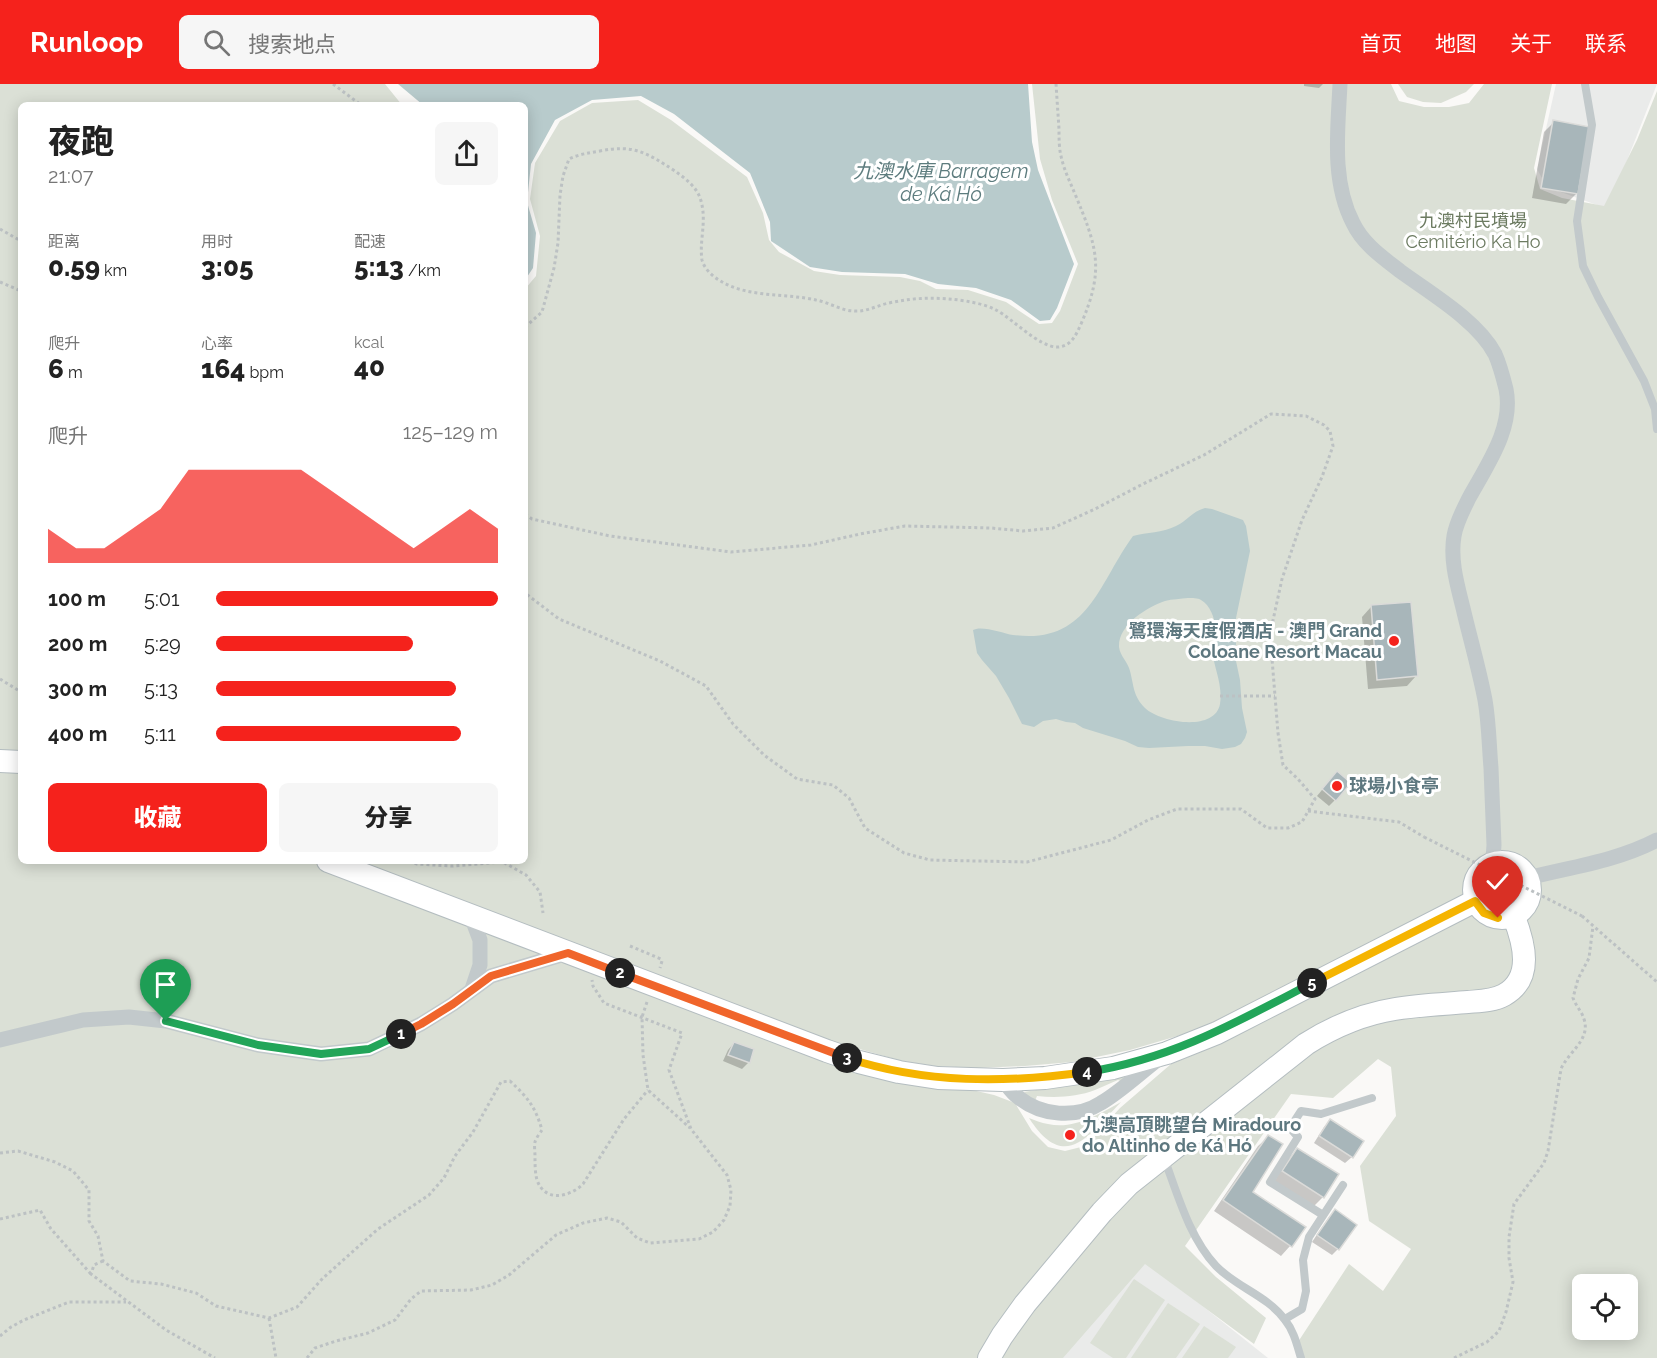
<!DOCTYPE html>
<html lang="zh">
<meta charset="utf-8">
<style>
body{margin:0;font-family:Raleway,"Noto Sans SC",sans-serif;background:#f6f6f6;color:#222;height:100vh;display:flex;flex-direction:column;font-size:22px;white-space:nowrap}
*{box-sizing:border-box;margin:0}
p{font-size:20px;color:#767676}
.icon{flex:none;width:33px;height:33px;fill:none;stroke:currentColor;stroke-width:2;stroke-linecap:round;stroke-linejoin:round}
.map{position:relative;flex:1;overflow:hidden}
.drawer{position:absolute;left:18px;top:18px;width:510px;height:762px;display:flex;flex-direction:column;background:#fff;border-radius:9px;box-shadow:0 3px 15px #0003}
.drawer>*{flex:none}
.fabs{position:absolute;left:1572px;top:1190px;display:grid;gap:12px}
.fabs a{display:grid;place-items:center;width:66px;height:66px;border-radius:9px;background:#fff;box-shadow:0 3px 15px #0003;font-size:30px}
.pin{position:absolute;display:grid;place-items:center;width:51px;height:51px;color:#fff;margin:-62px -26px;border-radius:50% 50% 50% 0;rotate:-45deg;box-shadow:0 0 6px #0007}
.pin .icon{rotate:45deg}
.km{position:absolute;width:30px;height:30px;margin:-15px;border-radius:50%;background:#222;color:#fff;font-size:16px;line-height:30px;text-align:center}
.round{display:grid;place-items:center;flex:none;width:63px;height:63px;border-radius:9px;background:#f6f6f6}
.summary{display:flex;align-items:center;justify-content:space-between;height:102px;padding:0 30px}
h1{font-size:33px;font-weight:800;line-height:45px}
.metrics{display:grid;grid-template-columns:repeat(3,1fr);gap:9px;height:102px;padding:6px 30px}
.metrics div{display:grid;align-content:center}
.metrics b{font-size:26px;font-weight:800}
.metrics small{font-size:16px;font-weight:400}
.metrics p{font-size:16px}
.chart{height:168px;padding:12px 30px}
.chart p{display:flex;justify-content:space-between}
.chart svg{width:100%;height:108px;margin-top:6px;fill:#f5221c;opacity:.7}
.cta{display:flex;gap:12px;margin-top:auto;padding:12px 30px}
.cta a{flex:1;height:69px;border-radius:9px;background:#f5221c;color:#fff;font-size:24px;font-weight:800;line-height:69px;text-align:center}
.cta a+a{background:#f6f6f6;color:#222}
ul{padding:0 30px;list-style:none;font-size:20px}
li{display:grid;grid-template-columns:96px 72px 1fr;align-items:center;height:45px}
li i{height:15px;border-radius:8px;background:#f5221c}
header{display:flex;align-items:center;gap:36px;box-sizing:border-box;height:84px;padding:0 30px;background:#f5221c;color:#fff}
header strong{font-size:28px}
nav{display:flex;gap:33px;margin-inline-start:auto;font-size:21px}
.search{width:420px;height:54px;background:#f6f6f6;display:flex;align-items:center;gap:15px;box-sizing:border-box;padding:0 21px;border-radius:9px;color:#767676;font-size:22px}
.map>svg:first-child{display:block}
</style>
<header>
<strong>Runloop</strong>
<div class="search"><svg class="icon" aria-label="search" viewBox="0 0 24 24"><circle cx="10" cy="10" r="6"/><path d="M15 15l6 6"/></svg>搜索地点</div>
<nav><a>首页</a><a>地图</a><a>关于</a><a>联系</a></nav>
</header>
<div class="map">
<svg width="1657" height="1274" viewBox="0 0 1657 1274">
<rect width="100%" height="100%" fill="#faf9f7"/>
<g fill="#eaebea">
<polygon points="1556,0 1657,0 1608,125 1547,103 1537,85"/>
<polygon points="1127,1162 1268,1274 998,1274"/>
</g>
<g fill="#dbe0d6" fill-rule="evenodd">
<path d="M0,0H385L402,21H21V777H525V205L536,192L540,152L530,115L535,79L560,37L592,19L638,16L671,36L747,93L763,129L769,156L779,168L814,187L840,191L900,193L920,197L936,205L968,206L1006,218L1039,240L1052,239L1060,227L1078,180L1052,116L1040,75L1032,0H1391L1399,17L1424,23H1449L1469,19L1484,0H1552L1534,84L1540,105L1562,114L1604,122L1637,56L1657,7V1274H1301L1296,1261L1349,1180L1383,1207L1411,1165L1369,1137L1360,1082L1396,1032L1391,983L1378,975L1333,1014L1291,1010L1185,1162L1216,1193L1266,1234L1254,1260L1145,1180L1063,1274H0ZM1457,814L1463,833L1323,907L1198,969L1171,980L1120,1024L1085,1062L1065,1067L1048,1063L1032,1047L1015,1019L994,1011L972,1006L831,957L902,977L935,982L977,984L1025,982L1072,978L1130,966L1198,946ZM1582,1200H1628V1245H1582Z"/>
<polygon points="1398,0 1474,0 1466,8 1441,19 1423,18 1407,13"/>
<path d="M1128,991L1123,998L1118,996C1110,999 1103,1003 1095,1006C1077,1013 1056,1014 1037,1012L1035,1017L1031,1015L1024,1008Z"/>
<path d="M1121,1018C1089,1051 1065,1090 1029,1034C1035,1036 1041,1039 1048,1040C1074,1046 1099,1030 1121,1018Z"/>
<polygon points="1134,1195 1165,1216 1126,1274 1113,1274 1090,1259"/>
<polygon points="1168,1219 1200,1240 1176,1274 1131,1274"/>
<polygon points="1204,1242 1236,1263 1228,1274 1182,1274"/>
</g>
<g fill="#b8cbcc" fill-rule="evenodd">
<polygon points="398,0 1028,0 1032,58 1038,86 1074,180 1057,224 1050,236 1040,237 1011,216 976,204 938,200 905,190 842,188 810,183 771,157 770,138 750,89 674,30 641,12 592,16 555,36 531,80 527,118 536,149 533,184 525,196 525,21 423,21"/>
<path d="M1205,424L1212,425L1243,436L1246,442L1250,467L1236,534V577L1240,596L1242,624L1247,648L1245,654L1241,660L1235,663L1222,665L1205,662H1188L1149,664L1138,663L1125,657L1083,644L1075,639L1066,638L1056,635L1043,637L1034,643L1022,640L1009,614L996,592L982,576L977,569L973,546C981,541 1003,549 1013,551C1088,561 1098,500 1133,452C1147,448 1162,449 1176,442C1187,437 1191,428 1205,424ZM1188,514C1192,514 1198,514 1201,516C1210,521 1215,534 1215,544C1215,551 1211,559 1212,566C1214,584 1223,601 1220,620C1215,648 1161,639 1145,624C1133,612 1134,602 1130,587C1128,578 1120,572 1119,563C1118,541 1147,523 1165,517C1172,515 1181,515 1188,514Z"/>
</g>
<g fill="#0003">
<polygon points="1304,0 1323,0 1319,4 1304,2"/>
<polygon points="1554,38 1588,44 1576,110 1566,120 1532,114 1544,48"/>
<polygon points="1371,523 1416,592 1407,602 1368,605 1362,533"/>
<polygon points="1331,695 1335,716 1329,722 1317,712"/>
<polygon points="734,959 752,966 748,979 742,985 723,977 728,966"/>
<polygon points="1330,1037 1352,1073 1345,1079 1314,1059 1324,1043"/>
<polygon points="1268,1053 1251,1108 1303,1144 1290,1162 1281,1172 1214,1127 1258,1062"/>
<polygon points="1297,1066 1323,1113 1313,1123 1274,1098 1287,1076"/>
<polygon points="1335,1127 1338,1165 1332,1171 1312,1158 1329,1133"/>
</g>
<g fill="#a8b6ba" stroke="#dbdbd9" stroke-width="1.5">
<polygon points="1553,36 1590,43 1578,110 1541,104"/>
<polygon points="1411,518 1418,592 1377,596 1371,521"/>
<polygon points="1337,687 1351,699 1336,717 1322,705"/>
<polygon points="734,958 754,965 750,979 728,971"/>
<polygon points="1330,1035 1364,1057 1353,1074 1319,1052"/>
<polygon points="1268,1051 1283,1060 1253,1108 1306,1143 1292,1163 1223,1116"/>
<polygon points="1297,1064 1339,1090 1324,1114 1282,1087"/>
<polygon points="1335,1125 1357,1141 1339,1166 1317,1151"/>
</g>
<g fill="none" stroke-linecap="round" stroke-linejoin="round">
<g stroke="#b4bdc0" stroke-width="24">
<g id="secondary">
<polyline points="0,677 21,678"/>
<polyline points="328,777 827,967 859,978 899,988 938,994 1003,996 1045,994 1113,984 1167,969 1217,949 1475,817"/>
<circle cx="1502" cy="806" r="28"/>
<path d="M989,1274L1002,1252L1025,1220L1102,1128L1129,1100L1306,960C1333,943 1363,930 1395,925C1419,921 1444,920 1468,918C1480,917 1493,917 1504,911C1534,894 1524,859 1514,833"/>
</g>
</g>
<g stroke="#bcc1c3" stroke-width="3" stroke-dasharray="3 3" stroke-linecap="butt">
<polyline points="333,0 361,21"/>
<polyline points="0,145 21,157"/>
<polyline points="0,198 21,207"/>
<path d="M525,243L542,228L554,184L558,159L560,111L563,92L569,75C579,70 589,69 600,67C634,60 647,69 675,87C686,95 698,104 701,117C707,138 699,157 702,176C704,184 712,192 719,196C746,214 785,209 816,216C828,218 842,227 854,227C867,228 878,221 889,219C916,213 939,213 966,217C976,219 987,221 996,226C1013,235 1039,263 1057,263C1071,263 1076,251 1081,240C1105,185 1097,163 1075,110C1070,98 1064,86 1061,72C1059,64 1059,54 1059,45C1058,30 1057,15 1056,0"/>
<polyline points="525,430 532,435 610,452 731,468 811,461 860,450 905,442 991,444 1023,447 1053,444 1095,425 1143,400 1204,371 1271,330 1306,332 1324,341 1330,347 1333,362 1322,393 1302,436 1282,495 1270,550 1278,649 1283,681 1298,695 1315,715 1302,738 1288,744 1267,744 1241,725 1177,725 1148,736 1111,756 1027,778 930,776 904,769 865,744 849,714 833,701 797,695 764,671 733,640 706,602 660,577 559,535 525,509"/>
<polyline points="0,595 21,608"/>
<polyline points="1220,612 1275,612"/>
<polyline points="1308,727 1399,738 1424,753"/>
<polyline points="409,777 417,780 452,782 503,778 526,791 540,808 543,829"/>
<polyline points="1582,832 1657,898"/>
<polyline points="630,862 661,875 662,877 660,884"/>
<polyline points="647,918 642,933 643,971 648,1006 690,1044"/>
<path d="M0,1069L18,1067L55,1078L73,1087L89,1106V1137L98,1152L103,1177L130,1197L161,1200L196,1209L216,1222L269,1234L297,1223L323,1194L378,1145L429,1111L444,1094L455,1072L473,1048L501,998L510,997C528,1014 535,1022 542,1046C540,1049 536,1054 535,1058C534,1062 535,1068 535,1072C535,1080 535,1089 537,1096C545,1119 570,1113 583,1100L624,1035L648,1006"/>
<polyline points="0,1135 40,1126 51,1145 91,1190"/>
<polyline points="103,1177 94,1181 91,1190 166,1246 215,1274"/>
<polyline points="269,1234 276,1274"/>
<polyline points="0,1252 11,1243 24,1236 69,1218 126,1218"/>
<polyline points="307,1274 315,1264 336,1257 368,1249 395,1236 411,1215 421,1207 471,1206 492,1201 509,1191 556,1151 583,1139 607,1134 621,1138 637,1154 650,1159 699,1155 713,1148 724,1136 730,1122 731,1106 727,1091 691,1045 669,986 682,949 604,919 593,902 592,896"/>
<path d="M1454,1274L1487,1258L1499,1247L1506,1228L1513,1198L1509,1174V1153L1514,1120L1544,1079L1548,1067L1561,985C1568,968 1591,956 1584,935C1582,928 1576,922 1573,914L1578,895L1589,874L1593,842"/>
</g>
<g stroke="#c2c9cb" stroke-width="8">
<polyline points="1585,0 1592,41 1577,137 1583,182 1598,213 1644,297 1655,325 1657,345"/>
<path d="M1164,1074C1178,1111 1189,1153 1216,1182C1236,1203 1268,1212 1285,1236C1294,1247 1297,1261 1301,1274"/>
<polyline points="1323,1131 1270,1098 1298,1053 1290,1044 1301,1027 1321,1030 1372,1014"/>
<polyline points="1285,1235 1302,1225 1306,1207 1303,1176 1309,1153 1343,1101"/>
</g>
<g stroke="#c2c9cb" stroke-width="15">
<path d="M1340,0C1338,45 1331,97 1353,139C1363,160 1382,173 1400,187C1430,209 1478,237 1495,270C1500,281 1503,293 1506,305C1514,344 1487,381 1469,414C1463,426 1456,439 1454,452C1450,476 1457,500 1463,524C1470,554 1479,585 1485,616C1489,639 1489,661 1491,684C1492,710 1493,736 1494,761L1493,775L1490,780"/>
<path d="M1528,794C1571,783 1617,777 1657,756"/>
<polyline points="471,832 480,856 480,881 472,905"/>
<polyline points="0,956 83,936 129,933 166,937 258,961 321,970 369,965 421,940 453,920 491,892 568,869"/>
<path d="M1003,996C1007,1001 1012,1009 1018,1013C1041,1032 1076,1035 1101,1019C1121,1007 1139,990 1157,976"/>
</g>
<use href="#secondary" stroke="#fff" stroke-width="22"/>
<polyline stroke="#bcc1c3" stroke-width="3" stroke-dasharray="3 3" stroke-linecap="butt" points="1424,753 1582,832"/>
</g>
<g fill="none" stroke-linecap="round" stroke-linejoin="round">
<g stroke="#fff" stroke-width="12">
<polyline id="split-1" points="166,937 258,961 321,970 369,965 401,950"/>
</g>
<g stroke="#fff" stroke-width="12">
<polyline id="split-2" points="401,950 421,940 453,920 491,892 568,869 620,889"/>
</g>
<g stroke="#fff" stroke-width="12">
<polyline id="split-3" points="620,889 847,974"/>
</g>
<g stroke="#fff" stroke-width="12">
<path id="split-4" d="M847,974C925,1000 1007,999 1087,988"/>
</g>
<g stroke="#fff" stroke-width="12">
<path id="split-5" d="M1087,988C1172,975 1237,938 1312,899"/>
</g>
<g stroke="#fff" stroke-width="12">
<polyline id="split-6" points="1312,899 1475,817 1484,829 1498,834"/>
</g>
<use href="#split-1" stroke="#22a559" stroke-width="8"/>
<use href="#split-2" stroke="#f0652b" stroke-width="8"/>
<use href="#split-3" stroke="#f0652b" stroke-width="8"/>
<use href="#split-4" stroke="#f5b400" stroke-width="8"/>
<use href="#split-5" stroke="#22a559" stroke-width="8"/>
<use href="#split-6" stroke="#f5b400" stroke-width="8"/>
</g>
<g fill="#f5221c" stroke="#fff" stroke-width="2">
<circle cx="1394" cy="557" r="6"/>
<circle cx="1337" cy="702" r="6"/>
<circle cx="1070" cy="1051" r="6"/>
</g>
<g text-anchor="middle" stroke-width="6" stroke-linejoin="round" paint-order="stroke">
<g font-size="18" fill="#6c7b61" stroke="#fff">
<text x="1473" y="143">九澳村民墳場<tspan x="1473" dy="21">Cemitério Ka Ho</tspan></text>
</g>
<g font-size="18" font-weight="bold" fill="#5d777f" stroke="#fff" text-anchor="start">
<text x="1382" y="553" text-anchor="end">鷺環海天度假酒店 - 澳門 Grand<tspan x="1382" dy="21">Coloane Resort Macau</tspan></text>
<text x="1349" y="708">球場小食亭</text>
<text x="1082" y="1047">九澳高頂眺望台 Miradouro<tspan x="1082" dy="21">do Altinho de Ká Hó</tspan></text>
</g>
<g font-size="20" font-style="italic" fill="#5d7c7e" stroke="#fff">
<text x="941" y="94">九澳水庫 Barragem<tspan x="941" dy="23">de Ká Hó</tspan></text>
</g>
</g>
</svg>
<div class="fabs">
<a><svg class="icon" aria-label="locate" viewBox="0 0 24 24"><circle cx="12" cy="12" r="6"/><path d="M12 2v4M12 18v4M2 12h4M18 12h4"/></svg></a>
</div>
<div class="pin" style="left:166px;top:937px;background:#1e9e55"><svg class="icon" aria-label="arrive" viewBox="0 0 24 24"><path d="M6 21V4h12l-3 4 3 4H6"/></svg></div>
<div class="pin" style="left:1498px;top:834px;background:#d93025"><svg class="icon" aria-label="check" viewBox="0 0 24 24"><path d="M5 12l5 5 9-10"/></svg></div>
<b class="km" style="left:401px;top:950px">1</b>
<b class="km" style="left:620px;top:889px">2</b>
<b class="km" style="left:847px;top:974px">3</b>
<b class="km" style="left:1087px;top:988px">4</b>
<b class="km" style="left:1312px;top:899px">5</b>
<section class="drawer">
<div class="summary"><div><h1>夜跑</h1><p>21:07</p></div><a class="round"><svg class="icon" aria-label="share" viewBox="0 0 24 24"><path d="M12 15V3M7 8l5-5 5 5M5 13v7h14v-7"/></svg></a></div>
<div class="metrics">
<div><p>距离</p><b>0.59<small> km</small></b></div>
<div><p>用时</p><b>3:05</b></div>
<div><p>配速</p><b>5:13<small> /km</small></b></div>
</div>
<div class="metrics">
<div><p>爬升</p><b>6<small> m</small></b></div>
<div><p>心率</p><b>164<small> bpm</small></b></div>
<div><p>kcal</p><b>40</b></div>
</div>
<div class="chart"><p><span>爬升</span>125–129 m</p>
<svg viewBox="0 0 160 44" preserveAspectRatio="none"><path d="M0 44V30L10 38L20 38L30 30L40 22L50 6L60 6L70 6L80 6L90 6L100 14L110 22L120 30L130 38L140 30L150 22L160 30V44z"/></svg>
</div>
<ul>
<li><b>100 m</b>5:01<i style="width:100%"></i></li>
<li><b>200 m</b>5:29<i style="width:70%"></i></li>
<li><b>300 m</b>5:13<i style="width:85%"></i></li>
<li><b>400 m</b>5:11<i style="width:87%"></i></li>
</ul>
<div class="cta"><a>收藏</a><a>分享</a></div>
</section>
</div>
